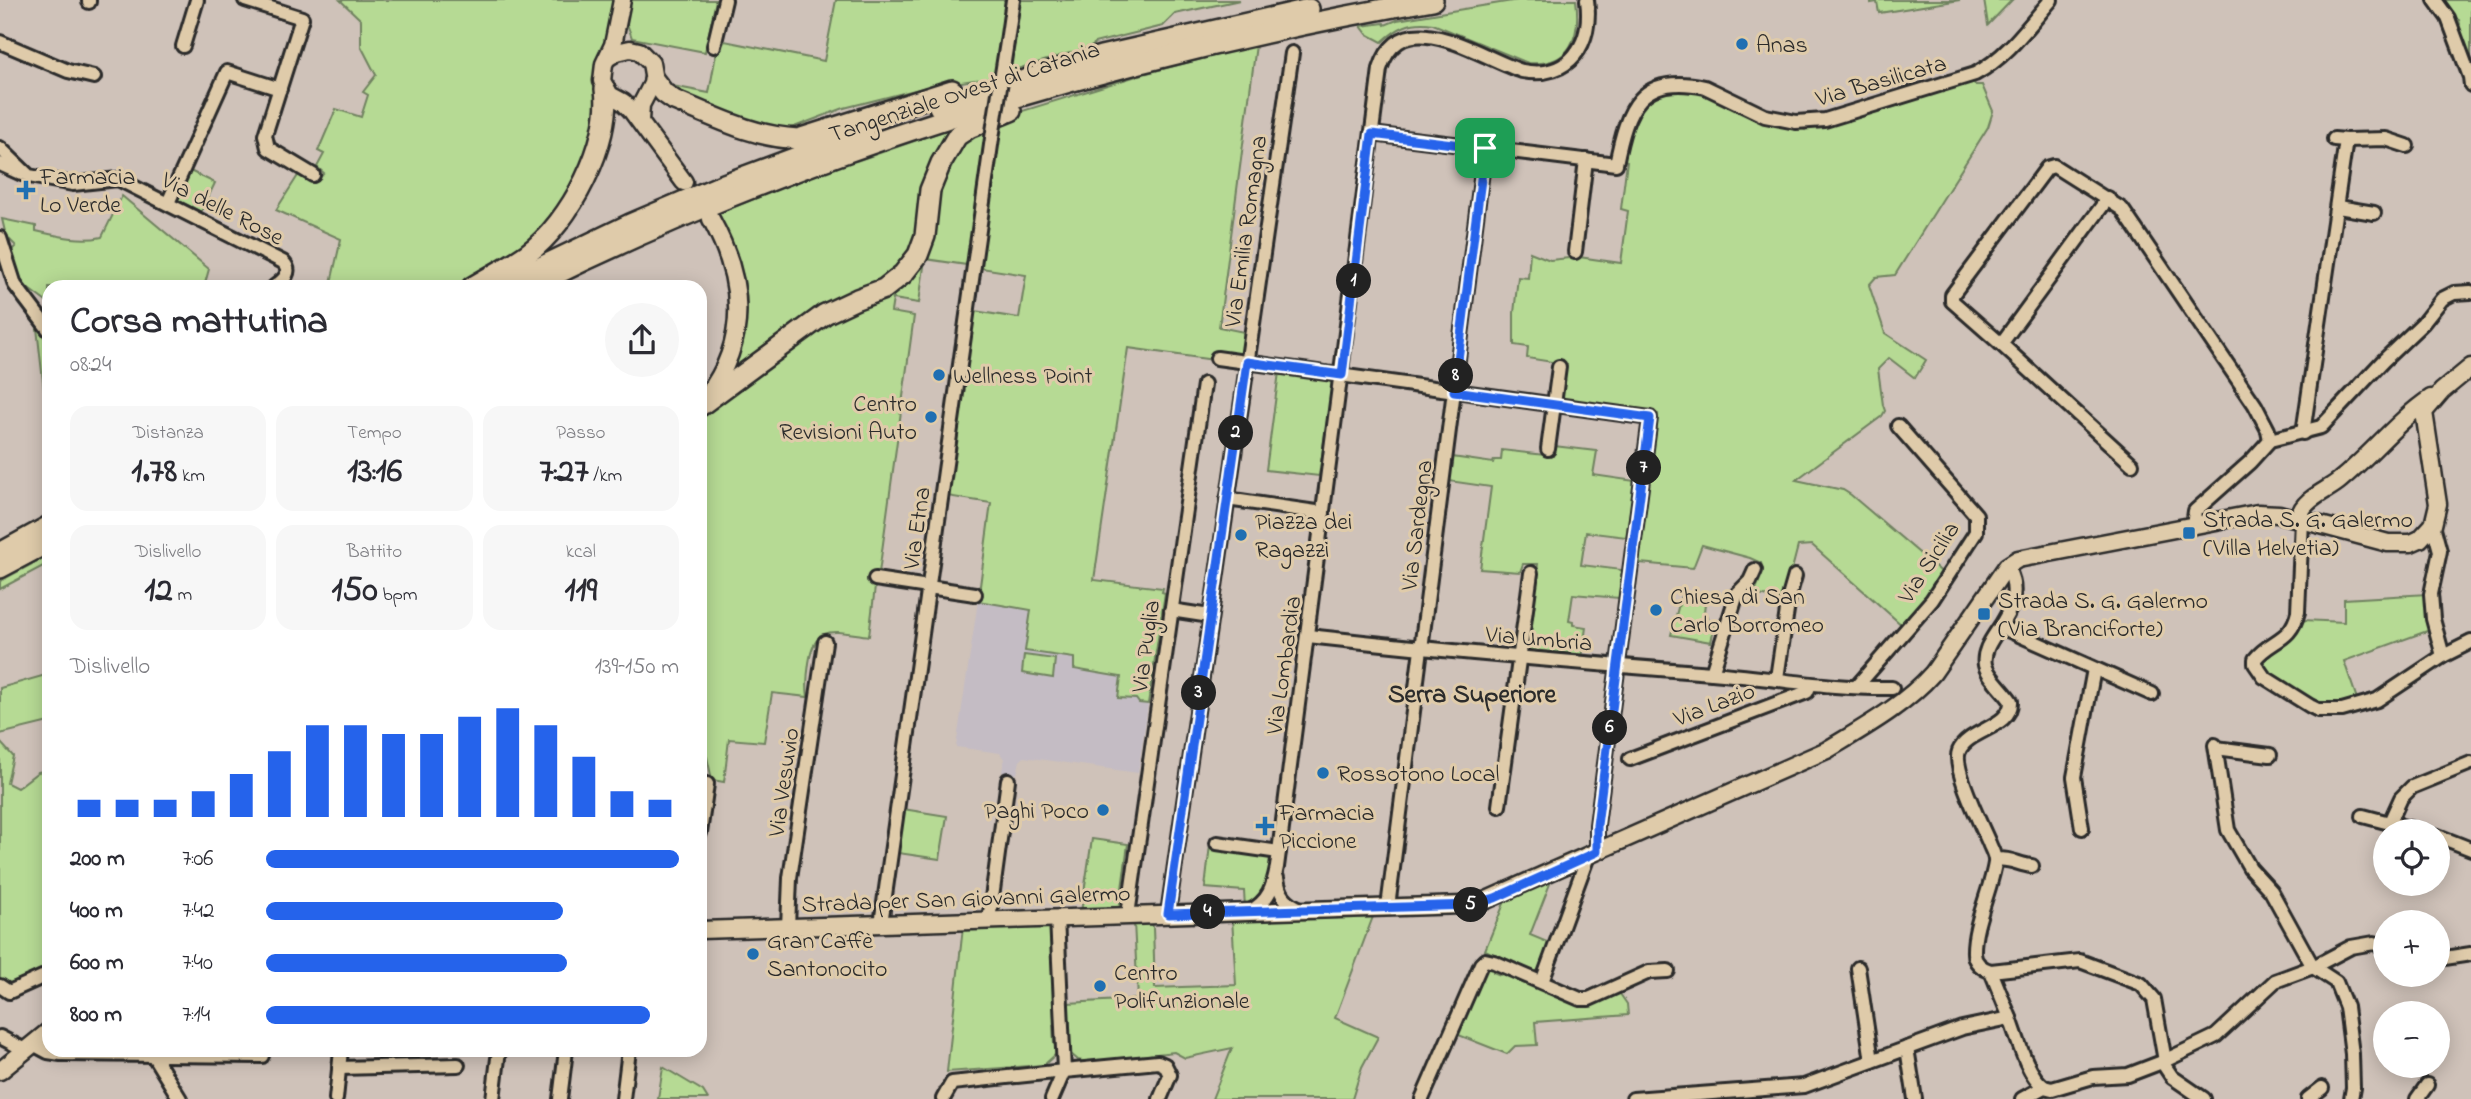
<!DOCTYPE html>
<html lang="it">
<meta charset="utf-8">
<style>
body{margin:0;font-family:"Indie Flower",sans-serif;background:#f7f7f7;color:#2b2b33;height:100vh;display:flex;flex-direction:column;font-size:26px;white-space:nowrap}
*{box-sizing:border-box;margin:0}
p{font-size:23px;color:#7c7c81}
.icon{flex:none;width:38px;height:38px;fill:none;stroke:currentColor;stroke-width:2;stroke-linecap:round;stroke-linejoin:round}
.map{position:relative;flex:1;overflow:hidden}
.sheet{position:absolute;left:42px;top:280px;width:665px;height:777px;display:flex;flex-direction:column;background:#fff;border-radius:21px;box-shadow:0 4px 18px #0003}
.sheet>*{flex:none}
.tools{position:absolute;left:2373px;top:819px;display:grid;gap:14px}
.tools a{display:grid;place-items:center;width:77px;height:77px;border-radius:50%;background:#fff;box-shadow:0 4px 18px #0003;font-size:35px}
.pin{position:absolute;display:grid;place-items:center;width:60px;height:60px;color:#fff;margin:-30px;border-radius:14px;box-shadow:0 4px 10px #0006}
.km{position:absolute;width:35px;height:35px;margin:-18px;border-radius:50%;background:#222;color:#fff;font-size:19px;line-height:35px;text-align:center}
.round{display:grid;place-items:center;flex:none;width:74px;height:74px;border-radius:37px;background:#f7f7f7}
.head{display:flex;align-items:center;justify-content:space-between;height:119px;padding:0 28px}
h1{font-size:38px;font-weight:700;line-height:52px}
.stats{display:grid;grid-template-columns:repeat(3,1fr);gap:10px;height:119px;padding:7px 28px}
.stats div{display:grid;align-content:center;border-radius:18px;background:#f7f7f7;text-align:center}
.stats b{font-size:35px;font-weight:700}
.stats small{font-size:19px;font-weight:400}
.stats p{font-size:19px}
.chart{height:196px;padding:14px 28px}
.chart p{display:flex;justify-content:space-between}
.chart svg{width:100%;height:126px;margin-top:7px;stroke:#2563eb;stroke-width:6}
ul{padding:0 28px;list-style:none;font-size:23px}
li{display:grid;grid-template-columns:112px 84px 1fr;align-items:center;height:52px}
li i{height:18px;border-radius:9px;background:#2563eb}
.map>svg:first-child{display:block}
</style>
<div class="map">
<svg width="2471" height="1099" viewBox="0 0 2471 1099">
<rect width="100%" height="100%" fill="#cfc2b9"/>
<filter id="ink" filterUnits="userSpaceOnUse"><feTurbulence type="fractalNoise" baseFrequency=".0143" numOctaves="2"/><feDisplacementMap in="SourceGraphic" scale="14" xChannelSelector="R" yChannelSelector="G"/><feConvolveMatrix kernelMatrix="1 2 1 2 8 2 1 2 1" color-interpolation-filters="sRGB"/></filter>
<g filter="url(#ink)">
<polygon fill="#c4bcc4" points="978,601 1032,609 1025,651 1153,670 1138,773 1024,757 1020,761 1017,774 1002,772 1004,759 1000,753 956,747"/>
<g fill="#b6da94" stroke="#708260" stroke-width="2">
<polygon points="340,0 613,0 598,123 574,184 539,235 459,287 330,287 341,239 276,210 299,174 316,182 324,173 317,167 324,154 318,151 336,109 361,117 368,95 363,92 376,75 361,46 361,20"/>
<polygon points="630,0 716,0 705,52 632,38 626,21"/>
<polygon points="836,0 1005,0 1000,40 1014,45 1020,0 1240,0 1175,14 1163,26 1094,43 1093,46 988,78 927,87 844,108 781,132 758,128 667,85 709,93 716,54 725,41 824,61"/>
<path d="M1518,0H1576C1581,36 1571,67 1528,63L1433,24C1411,20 1397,28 1382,42L1367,34L1361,26L1384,23L1385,25L1397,20Z"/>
<polygon points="1871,0 1960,0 1879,13 1877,2 1871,3"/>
<polygon points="1984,0 2012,0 1988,25"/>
<polygon points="2440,0 2471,0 2471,67 2455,28 2460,24 2459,20 2450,17"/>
<path d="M1256,45L1219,327L1244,332L1242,356L1214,360L1128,348L1094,580L1163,588L1162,592L1165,593L1148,704L1139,703L1136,699L1118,698L1121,677L1074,669V658L1025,651L1031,610L978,601L991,503L947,496L974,311L1019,318L1026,275L981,268L1000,135L984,141L967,265L925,259L919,303L893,299L891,312L914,316L879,573L873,575L869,583L875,587L869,636C835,632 815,622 809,663C807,676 806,685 808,697L772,693L764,742L729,739L724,782L712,780L707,757H700V416L799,340L908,277L939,182L957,146L1003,117L1143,74Z"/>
<polygon points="1973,79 1975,85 1982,85 1993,111 1988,127 1895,275 1876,277 1869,285 1885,333 1926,360 1915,378 1889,358 1878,369 1883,405 1885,411 1882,416 1796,480 1843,490 1851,495 1945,575 1904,627 1812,545 1798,546 1784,600 1754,594 1763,572 1761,563 1750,558 1702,545 1693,568 1640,563 1638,558 1658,414 1559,401 1565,364 1527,358 1528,347 1514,345 1514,313 1518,277 1528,278 1530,252 1550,260 1579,257 1621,263 1628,211 1621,209 1627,161 1620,159 1624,141 1642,102 1668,88 1698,91 1805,130 1807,126"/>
<path d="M958,126L923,230L900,271L730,375C759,311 748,273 717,214L840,164L856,161Z"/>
<polygon points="190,171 215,183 201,212 177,200"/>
<path d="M122,196L209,269L204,287H49V304L22,284L11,251L16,246L6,236L2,219L36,226V231C58,236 80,242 102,237Z"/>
<polygon points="37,328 49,343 49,434"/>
<polygon points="1279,372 1333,380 1319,476 1266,470"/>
<polygon points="1554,446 1597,451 1593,475 1635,481 1626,537 1586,532 1581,565 1622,570 1619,598 1573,594 1569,621 1573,622 1573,625 1586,627 1582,658 1526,654 1538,564 1523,564 1520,572 1480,569 1491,487 1449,481 1452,457 1493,463 1494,460 1501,460 1502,450 1553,456"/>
<polygon points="49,555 49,563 0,589 0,581"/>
<polygon points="1685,594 1705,603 1704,612 1714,627 1711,642 1671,635 1681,596"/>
<polygon points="2427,594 2430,630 2344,661 2358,702 2320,706 2265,674 2259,659 2289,639 2303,620 2344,622 2344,599"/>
<polygon points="1024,655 1055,659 1053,678 1022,673"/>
<polygon points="49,674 49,722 0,734 0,688"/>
<polygon points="0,742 13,756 7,783 17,788 38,772 49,770 49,901 46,902 49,913 49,969 10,987 0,981"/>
<polygon points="903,809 947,816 940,859 898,853"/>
<polygon points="1092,839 1128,844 1119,911 1081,912"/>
<path d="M1210,845L1272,854C1270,879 1268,894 1245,907L1244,891L1205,888Z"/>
<polygon points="1553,876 1530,935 1552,944 1540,976 1485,950 1507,896"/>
<polygon points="1374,914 1335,1018 1378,1037 1362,1067 1352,1099 1212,1099 1232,1048 1185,1058 1174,1052 1087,1062 1078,1060 1071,1054 1068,1003 1138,999 1134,922 1151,922 1153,927 1155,988 1236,985 1232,918"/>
<polygon points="1050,926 1055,1024 1053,1025 1054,1044 1056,1045 1056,1054 1044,1065 947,1072 963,927"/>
<polygon points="1489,966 1493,966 1493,972 1500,975 1506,972 1570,1000 1618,991 1627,1004 1628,1015 1535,1022 1537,1045 1515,1046 1507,1054 1456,1034 1485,967"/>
<polygon points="663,1067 703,1091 708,1099 658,1099"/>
</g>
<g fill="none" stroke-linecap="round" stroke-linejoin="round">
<g stroke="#2b2b2b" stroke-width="18">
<g id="minor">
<polyline points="245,0 302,18 265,135 268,148 313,175"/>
<polyline points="2435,0 2448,18 2470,77 2471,85"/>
<polyline points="89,2 89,0"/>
<polyline points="0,42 68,71 94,77"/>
<polyline points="1007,42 1013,0"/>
<polyline points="183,46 197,0"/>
<polyline points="714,46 725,0"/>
<path d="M1372,134L1616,164C1627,108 1640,73 1705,87L1765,116L1796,122L1825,120L1975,74C2007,57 2027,28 2051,0"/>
<polyline points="2346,140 2386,139 2407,146"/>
<path d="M0,148L29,176L73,184L118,179L283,262C293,272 284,280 274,287"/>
<polyline points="0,164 22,174"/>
<polyline points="168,203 227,72 280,89"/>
<polyline points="2338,207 2374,213"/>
<polyline points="0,238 15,285 49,330"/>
<polyline points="1575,252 1586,160"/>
<polyline points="2001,344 2108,198"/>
<polyline points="1217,358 1650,418 1597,825 1597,852"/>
<polyline points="2303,433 2346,140 2334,139"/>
<polyline points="1548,449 1559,367"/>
<polyline points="2132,464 2001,344 1952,301 1952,295 2047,168 2054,166 2122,209 2255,405 2268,430 2270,440"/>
<polyline points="1227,499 1323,513"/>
<path d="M2302,520L2298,612C2291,642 2271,639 2255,659V664L2264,677L2310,706L2318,710H2342L2377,700L2443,656L2471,642"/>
<polyline points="2433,525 2440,551 2431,594 2433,619 2443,656"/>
<polyline points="2193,526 2195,511 2250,462 2270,440 2321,427 2383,361 2423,323 2442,299 2454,293 2471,292"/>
<polyline points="875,579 975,594"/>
<polyline points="1171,610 1210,616"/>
<polyline points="2001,627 2152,694"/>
<path d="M1308,636C1443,651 1577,663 1712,673C1772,678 1831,689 1892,688"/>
<polyline points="1712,673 1737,594 1750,581 1755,570"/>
<polyline points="1777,678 1789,597 1795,576"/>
<polyline points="1857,686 1932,600 1976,532 1976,515 1898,426"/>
<polyline points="2215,745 2228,830 2250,868 2271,891 2313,967 2336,982 2346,1007 2352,1054 2353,1088 2351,1099"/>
<polyline points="2216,748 2270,755"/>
<polyline points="1630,759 1807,692 1810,685"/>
<polyline points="1499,806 1531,573"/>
<polyline points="2363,816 2420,831"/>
<polyline points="2390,822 2401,798 2412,787 2471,763"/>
<polyline points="2082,828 2074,777 2094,669"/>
<polyline points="700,833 707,784"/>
<polyline points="2438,836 2471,849"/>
<polyline points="1217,843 1279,852"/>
<path d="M1996,860C2009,857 2019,865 2032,866"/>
<path d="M1277,878C1279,894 1286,903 1301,909"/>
<polyline points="1388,907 1485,148"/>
<path d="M1250,911C1269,901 1273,887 1277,867L1380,69C1402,0 1478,57 1522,71C1570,80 1593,43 1587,0"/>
<polyline points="1168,913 1292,53"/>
<polyline points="1128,915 1204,384"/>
<polyline points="1057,917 1064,1071 1158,1062 1165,1065 1170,1075 1160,1099"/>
<polyline points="989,920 1008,780"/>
<polyline points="881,924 992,138"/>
<polyline points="788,927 790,878 825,642"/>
<polyline points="2438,959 2471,954"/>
<polyline points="1858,968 1872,1061"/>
<polyline points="1991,971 2080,961 2141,984 2154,999 2165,1061"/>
<polyline points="1542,982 1588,856"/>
<polyline points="0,986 9,992 49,974"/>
<path d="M2010,1018C2017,1037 2027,1075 2044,1087"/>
<polyline points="0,1037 25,1050"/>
<polyline points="33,1044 48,1052 61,1054 262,1056"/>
<polyline points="1907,1048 1915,1099"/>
<polyline points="153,1055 180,1099"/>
<polyline points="2162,1062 2172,1077 2204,1099"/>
<polyline points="339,1068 458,1065"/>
<polyline points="336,1099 341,1050"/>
<polyline points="493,1099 499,1050"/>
<polyline points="560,1099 566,1050"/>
<polyline points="623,1099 629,1050"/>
<polyline points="943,1099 952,1083 1064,1071 1052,1099"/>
<polyline points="1422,1099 1481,964 1485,960 1494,962 1580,999 1589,999 1649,972 1668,971"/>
<path d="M1633,1099L1804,1086L1962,1028L2010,1018L1991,971C1982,969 1974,962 1974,953C1973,925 1991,890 1995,863C1996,856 1991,849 1989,843C1981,824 1952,768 1959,751C1968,729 2012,728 2011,701C2004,690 1988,677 1985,665C1979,635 2032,613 2007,566"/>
<polyline points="2022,1099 2044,1087 2052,1089 2093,1077 2128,1075 2162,1062 2216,1036 2275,981 2313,967 2351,947 2374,943 2385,947"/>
<polyline points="2308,1099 2322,1088"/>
<polyline points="2417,1099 2427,1085"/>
</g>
</g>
<g stroke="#2b2b2b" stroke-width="21">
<g id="major">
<polyline points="622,0 613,45 604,64 602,81 610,95 623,102 631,110 684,182"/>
<polyline points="609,57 617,52 630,49 639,51 651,63 654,80 641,105 640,121"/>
<path d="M706,397C750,340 744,279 711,219"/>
<path d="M2302,520L2300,515C2303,499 2329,490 2340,480C2372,454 2397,421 2431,398"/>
<path d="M700,930L1463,905L1482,902L1827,750C1863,728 1905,705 1933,673L2007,566L2018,559L2258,513L2279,514L2388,543H2411L2420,539L2433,525L2438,504L2424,412L2442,391L2471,367"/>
<polyline points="0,1071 49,1031"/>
</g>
</g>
<g stroke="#2b2b2b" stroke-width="24">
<g id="highway">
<path d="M654,80L664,93L674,100C715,117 753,137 798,139L952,90"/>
<polyline points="939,107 1101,56 1309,9"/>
<path d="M472,287C490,276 510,266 527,254C570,223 612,142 605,89"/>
<polyline points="499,287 630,224 724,184 864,132"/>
<path d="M530,287C814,145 1121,55 1433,0"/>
<polyline points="700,406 825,314 857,299 884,289 903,274 918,255 925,236 930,190 941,163 957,136 969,128 1011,111"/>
<polyline points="0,553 49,526"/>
<polyline points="0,568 49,542"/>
</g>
</g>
<use href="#minor" stroke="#dfcbaa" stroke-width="12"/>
<use href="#major" stroke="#dfcbaa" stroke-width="16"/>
<use href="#highway" stroke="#dfcbaa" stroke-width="19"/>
<g stroke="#2b2b2b" stroke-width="18" stroke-linecap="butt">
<polyline id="minor-bridge" points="992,138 1007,42"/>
</g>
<use href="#minor-bridge" stroke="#dfcbaa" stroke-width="12"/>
</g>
</g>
<g fill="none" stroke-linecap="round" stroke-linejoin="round" filter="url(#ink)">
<g stroke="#fff" stroke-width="14">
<polygon id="route" points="1372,134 1485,148 1454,391 1650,418 1597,825 1597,852 1495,898 1472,905 1168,914 1247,362 1342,375"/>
</g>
<use href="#route" stroke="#2563eb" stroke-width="9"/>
</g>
<g fill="#1f6fb2" stroke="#dfcbaa" stroke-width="2.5">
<circle cx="1742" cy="44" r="7"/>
<path d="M22.5 179.5h7v7h7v7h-7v7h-7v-7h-7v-7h7z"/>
<circle cx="939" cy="375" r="7"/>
<circle cx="931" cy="417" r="7"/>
<rect x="2182" y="526" width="14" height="14" rx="3.5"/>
<circle cx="1241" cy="535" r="7"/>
<circle cx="1656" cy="610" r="7"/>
<rect x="1977" y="607" width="14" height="14" rx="3.5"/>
<circle cx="1323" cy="773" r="7"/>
<circle cx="1103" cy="810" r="7"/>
<path d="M1261.5 815.5h7v7h7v7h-7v7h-7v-7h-7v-7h7z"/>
<circle cx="753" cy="954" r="7"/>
<circle cx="1100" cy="986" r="7"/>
</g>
<g text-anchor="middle" stroke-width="6" stroke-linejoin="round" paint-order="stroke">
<g font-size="24" fill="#2b2b2b" stroke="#dfcbaa" text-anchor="start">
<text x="1756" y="52">Anas</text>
<text x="40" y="184">Farmacia<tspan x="40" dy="28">Lo Verde</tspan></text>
<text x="953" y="383">Wellness Point</text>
<text x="917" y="411" text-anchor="end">Centro<tspan x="917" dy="28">Revisioni Auto</tspan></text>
<text x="2203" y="527">Strada S. G. Galermo<tspan x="2203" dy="28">(Villa Helvetia)</tspan></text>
<text x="1255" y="529">Piazza dei<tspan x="1255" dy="28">Ragazzi</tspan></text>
<text x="1670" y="604">Chiesa di San<tspan x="1670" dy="28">Carlo Borromeo</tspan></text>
<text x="1998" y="608">Strada S. G. Galermo<tspan x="1998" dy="28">(Via Branciforte)</tspan></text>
<text x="1337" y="781">Rossotono Local</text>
<text x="1089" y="818" text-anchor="end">Paghi Poco</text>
<text x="1279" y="820">Farmacia<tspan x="1279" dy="28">Piccione</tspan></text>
<text x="767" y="948">Gran Caffè<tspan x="767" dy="28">Santonocito</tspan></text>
<text x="1114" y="980">Centro<tspan x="1114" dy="28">Polifunzionale</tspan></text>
</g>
<g font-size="24" fill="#2b2b2b" stroke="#dfcbaa">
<text transform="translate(1881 80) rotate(-16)" y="8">Via Basilicata</text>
<text transform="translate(964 91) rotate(-18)" y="8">Tangenziale Ovest di Catania</text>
<text transform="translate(223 208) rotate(27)" y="8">Via delle Rose</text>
<text transform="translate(1245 231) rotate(-82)" y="8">Via Emilia Romagna</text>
<text transform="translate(1416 525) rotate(-83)" y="8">Via Sardegna</text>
<text transform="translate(916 528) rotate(-82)" y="8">Via Etna</text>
<text transform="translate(1928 562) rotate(-57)" y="8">Via Sicilia</text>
<text transform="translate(1539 638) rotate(5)" y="8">Via Umbria</text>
<text transform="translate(1145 646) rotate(-82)" y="8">Via Puglia</text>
<text transform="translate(1283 665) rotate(-82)" y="8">Via Lombardia</text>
<text transform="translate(1714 704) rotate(-21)" y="8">Via Lazio</text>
<text transform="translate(783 782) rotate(-82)" y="8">Via Vesuvio</text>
<text transform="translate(966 898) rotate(-2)" y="8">Strada per San Giovanni Galermo</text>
</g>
<g font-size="26" font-weight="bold" fill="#2b2b2b" stroke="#dfcbaa">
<text x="1472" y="702">Serra Superiore</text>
</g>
</g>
</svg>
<div class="tools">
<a><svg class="icon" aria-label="locate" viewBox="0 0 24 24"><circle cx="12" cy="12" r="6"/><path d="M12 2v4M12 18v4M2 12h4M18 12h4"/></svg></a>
<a>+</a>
<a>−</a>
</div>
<div class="pin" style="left:1485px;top:148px;background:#1e9e55"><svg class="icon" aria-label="arrive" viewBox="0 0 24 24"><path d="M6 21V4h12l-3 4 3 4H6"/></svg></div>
<b class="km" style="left:1354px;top:281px">1</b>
<b class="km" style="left:1236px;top:433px">2</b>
<b class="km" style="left:1199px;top:693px">3</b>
<b class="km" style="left:1208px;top:912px">4</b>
<b class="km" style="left:1471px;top:905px">5</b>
<b class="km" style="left:1610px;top:728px">6</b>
<b class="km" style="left:1644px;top:468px">7</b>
<b class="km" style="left:1456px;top:376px">8</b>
<section class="sheet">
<div class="head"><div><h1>Corsa mattutina</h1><p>08:24</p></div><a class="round"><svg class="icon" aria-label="share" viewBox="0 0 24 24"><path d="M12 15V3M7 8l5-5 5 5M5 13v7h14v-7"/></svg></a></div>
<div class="stats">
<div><p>Distanza</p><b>1.78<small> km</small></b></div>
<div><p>Tempo</p><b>13:16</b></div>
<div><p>Passo</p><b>7:27<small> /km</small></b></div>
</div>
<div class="stats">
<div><p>Dislivello</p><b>12<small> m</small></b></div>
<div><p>Battito</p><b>150<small> bpm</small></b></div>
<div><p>kcal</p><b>119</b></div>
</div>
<div class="chart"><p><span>Dislivello</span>139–150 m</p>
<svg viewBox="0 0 160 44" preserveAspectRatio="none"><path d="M5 44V38M15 44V38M25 44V38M35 44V35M45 44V29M55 44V21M65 44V12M75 44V12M85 44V15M95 44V15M105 44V9M115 44V6M125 44V12M135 44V23M145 44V35M155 44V38"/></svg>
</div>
<ul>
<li><b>200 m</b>7:06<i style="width:100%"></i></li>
<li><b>400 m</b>7:42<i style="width:72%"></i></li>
<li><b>600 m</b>7:40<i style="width:73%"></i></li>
<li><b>800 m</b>7:14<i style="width:93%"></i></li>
</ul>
</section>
</div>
